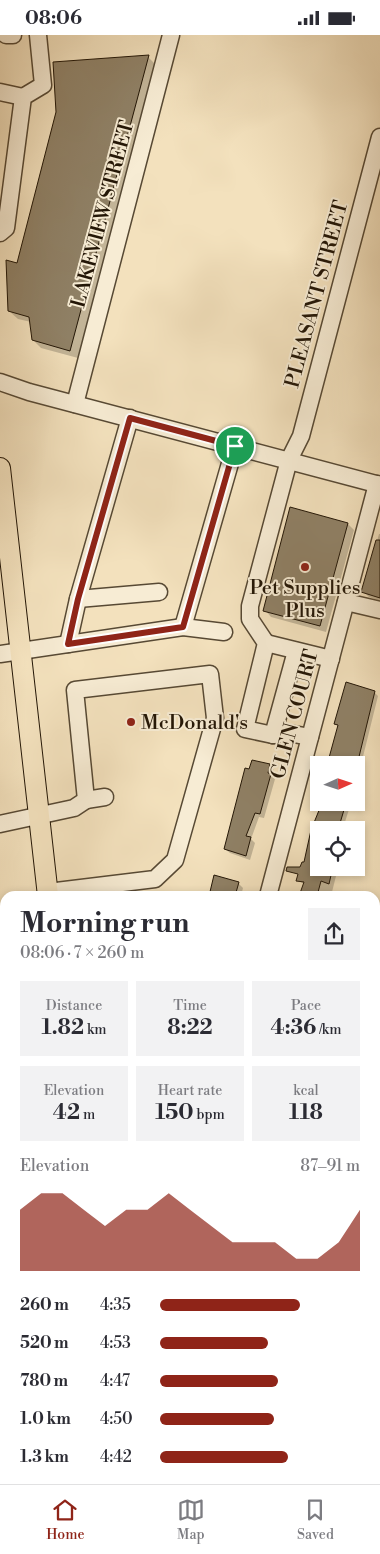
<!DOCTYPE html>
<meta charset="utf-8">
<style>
body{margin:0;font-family:"Libre Bodoni",serif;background:#f2f2f3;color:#2b2b33;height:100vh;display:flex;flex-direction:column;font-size:19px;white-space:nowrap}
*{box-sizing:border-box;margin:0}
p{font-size:16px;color:#7c7c81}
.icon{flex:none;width:28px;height:28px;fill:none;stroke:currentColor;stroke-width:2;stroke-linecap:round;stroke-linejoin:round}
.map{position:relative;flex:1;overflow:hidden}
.side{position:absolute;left:0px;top:856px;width:380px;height:594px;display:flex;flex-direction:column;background:#fff;border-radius:15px 15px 0 0;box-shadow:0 2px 8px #0003}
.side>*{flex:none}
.needle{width:32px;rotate:87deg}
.buttons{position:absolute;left:310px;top:721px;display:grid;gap:10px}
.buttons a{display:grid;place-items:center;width:55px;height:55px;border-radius:0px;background:#fff;box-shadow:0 2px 8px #0003;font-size:25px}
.pin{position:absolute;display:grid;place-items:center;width:42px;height:42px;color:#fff;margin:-21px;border:2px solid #fff;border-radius:50%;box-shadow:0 1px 5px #0007}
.round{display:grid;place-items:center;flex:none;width:52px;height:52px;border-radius:0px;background:#f2f2f3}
.headline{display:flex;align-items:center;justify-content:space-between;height:85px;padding:0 20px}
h1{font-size:28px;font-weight:700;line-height:38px}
.figures{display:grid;grid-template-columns:repeat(3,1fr);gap:8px;height:85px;padding:5px 20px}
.figures div{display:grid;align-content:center;border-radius:0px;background:#f2f2f3;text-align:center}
.figures b{font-size:21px;font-weight:700}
.figures small{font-size:14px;font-weight:400}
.figures p{font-size:14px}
.chart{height:140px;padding:10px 20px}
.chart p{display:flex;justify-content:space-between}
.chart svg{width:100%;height:90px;margin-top:5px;fill:#8f2418;opacity:.7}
ul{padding:0 20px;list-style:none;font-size:16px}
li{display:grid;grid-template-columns:80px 60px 1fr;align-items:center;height:38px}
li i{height:12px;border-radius:6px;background:#8f2418}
.status{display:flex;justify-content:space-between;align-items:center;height:35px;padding:0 25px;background:#fff;direction:ltr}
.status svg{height:14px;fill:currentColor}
.tab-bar{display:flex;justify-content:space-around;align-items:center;height:70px;border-top:1px solid #e1e1e2;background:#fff;font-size:14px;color:#7c7c81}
.tab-bar a{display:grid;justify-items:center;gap:2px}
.tab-bar .on{color:#8f2418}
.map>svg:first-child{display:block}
</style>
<div class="status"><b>08:06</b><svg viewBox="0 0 49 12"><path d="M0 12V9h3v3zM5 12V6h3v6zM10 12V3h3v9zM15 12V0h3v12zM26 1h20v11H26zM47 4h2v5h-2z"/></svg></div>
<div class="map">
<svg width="380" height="1449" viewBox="0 0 380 1449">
<rect width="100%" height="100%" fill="#f3e1bd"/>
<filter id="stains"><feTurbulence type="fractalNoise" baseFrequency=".004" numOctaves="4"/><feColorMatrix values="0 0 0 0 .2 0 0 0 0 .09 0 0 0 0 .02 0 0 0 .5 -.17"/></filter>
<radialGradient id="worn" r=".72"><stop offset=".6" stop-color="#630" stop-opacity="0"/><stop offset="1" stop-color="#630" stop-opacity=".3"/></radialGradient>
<g fill="#0003">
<polygon points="148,22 156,30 78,323 41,313 33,305 31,287 18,284 9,276 18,230"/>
<polygon points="291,473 348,489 354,495 326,597 271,582 265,575"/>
<polygon points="379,499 380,499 380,566 369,562 363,556"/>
<polygon points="374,657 378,661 356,750 356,730 328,730 339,692 336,688"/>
<polygon points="269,730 274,735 272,741 275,744 264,783 259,782 251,804 255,808 250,825 230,818 225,814"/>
<polygon points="324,768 351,768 345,787 351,792 350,795 319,795 319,832 327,832 327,836 331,837 336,841 331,861 301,861 305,850 298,845 305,829 318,777 321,777"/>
<polygon points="215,842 238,848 243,853 241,861 210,861"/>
<polygon points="380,915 380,1024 378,1031 380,1032 376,1049 375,936"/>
<polygon points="377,1221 380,1222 380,1319 375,1317 375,1228"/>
<polygon points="375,1341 380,1342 380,1368 378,1375 380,1377 376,1394"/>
<polygon points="244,1445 271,1445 270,1449 243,1449"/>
<polygon points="320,1445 367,1445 366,1449 319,1449"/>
</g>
<g fill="#8f8065" stroke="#231606">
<polygon points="149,20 70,316 32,305 29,282 8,276 6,225 17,228 56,77 53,27"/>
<polygon points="290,472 348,488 320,591 263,576"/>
<polygon points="376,505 380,505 380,563 361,557"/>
<polygon points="346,647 375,656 357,730 327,730 338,690 334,689"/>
<polygon points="252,725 270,729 268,738 271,739 260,779 255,778 246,801 251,802 246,821 224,814 245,733 249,734"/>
<polygon points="322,768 346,768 338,795 319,795 319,832 324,832 324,834 332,836 329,849 321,846 317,861 299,861 304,847 296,846 298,839 286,836 287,832 300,832 302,827 304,827 311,795"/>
<polygon points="214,840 239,847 235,861 209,861"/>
</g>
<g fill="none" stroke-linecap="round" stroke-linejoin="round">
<g stroke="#574934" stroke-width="19">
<g id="minor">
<polyline points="6,0 13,0"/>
<polyline points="0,57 23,62"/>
<polyline points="0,198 6,193 23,62 43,50 38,0"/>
<polyline points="0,347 29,357 380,450"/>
<polyline points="75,369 171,0"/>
<polyline points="78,564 159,557"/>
<polyline points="346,567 380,575"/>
<polyline points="183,592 235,411"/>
<polyline points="266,608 331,624"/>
<polyline points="68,609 78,564 130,383"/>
<polyline points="0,619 183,592 224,597"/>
<polyline points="273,700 296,616"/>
<polyline points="310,702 288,698 273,700 245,694 266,608 250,584 250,571 289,425 301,401 380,102"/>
<polyline points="86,765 105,762"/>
<polyline points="0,789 74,773 86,765 75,655 210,639 215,683 175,825 155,844 48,857"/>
<polyline points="268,861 377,449"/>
<polyline points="0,957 5,957"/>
<polyline points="375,1146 380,1127"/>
<polyline points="0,1271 5,1271"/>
<polyline points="0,1314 5,1313"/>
<polyline points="0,1352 2,1351 5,1345"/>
<polyline points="0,1397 5,1397"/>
<polyline points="183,1449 184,1445"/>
<polyline points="297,1449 298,1445"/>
</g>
</g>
<g stroke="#231606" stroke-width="22">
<g id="major">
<polyline points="0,433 48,861"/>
<polyline points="111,1445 112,1449"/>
</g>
</g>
<use href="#minor" stroke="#f7ecd4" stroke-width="16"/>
<use href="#major" stroke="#f3e1bd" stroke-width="20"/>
</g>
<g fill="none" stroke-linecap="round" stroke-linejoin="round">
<g stroke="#fff" stroke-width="10">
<polygon id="route" points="130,383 235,411 183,592 68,609 78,564"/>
</g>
<use href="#route" stroke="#8f2418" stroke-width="6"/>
</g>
<g fill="#8f2418" stroke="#f7ecd4" stroke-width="2">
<circle cx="305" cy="532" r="5"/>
<circle cx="131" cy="687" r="5"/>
</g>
<g text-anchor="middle" stroke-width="4" stroke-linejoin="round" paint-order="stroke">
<g font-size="20" fill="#231606" stroke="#f7ecd4">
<text transform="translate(102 179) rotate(-75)" y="7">LAKEVIEW STREET</text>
<text transform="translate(316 259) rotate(-75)" y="7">PLEASANT STREET</text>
<text transform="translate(294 679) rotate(-75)" y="7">GLEN COURT</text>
</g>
<g font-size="20" fill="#231606" stroke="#f7ecd4">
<text x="305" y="559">Pet Supplies<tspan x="305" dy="23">Plus</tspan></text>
<text x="141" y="694" text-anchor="start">McDonald's</text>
</g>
</g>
<rect width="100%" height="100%" filter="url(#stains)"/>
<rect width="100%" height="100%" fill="url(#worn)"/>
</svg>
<div class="buttons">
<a><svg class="needle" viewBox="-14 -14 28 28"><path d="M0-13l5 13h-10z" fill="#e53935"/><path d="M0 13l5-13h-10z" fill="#7c7c81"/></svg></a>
<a><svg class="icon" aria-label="locate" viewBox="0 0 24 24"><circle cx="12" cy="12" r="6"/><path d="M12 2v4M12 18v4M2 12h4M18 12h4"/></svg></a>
</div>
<div class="pin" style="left:235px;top:411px;background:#1e9e55"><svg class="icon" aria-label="arrive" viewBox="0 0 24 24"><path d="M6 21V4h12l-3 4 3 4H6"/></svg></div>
<section class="side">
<div class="headline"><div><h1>Morning run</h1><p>08:06 · 7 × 260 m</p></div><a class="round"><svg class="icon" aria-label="share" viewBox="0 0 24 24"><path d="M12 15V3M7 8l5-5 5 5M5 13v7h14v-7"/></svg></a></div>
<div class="figures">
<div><p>Distance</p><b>1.82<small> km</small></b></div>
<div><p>Time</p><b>8:22</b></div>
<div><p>Pace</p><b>4:36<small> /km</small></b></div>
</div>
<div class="figures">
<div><p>Elevation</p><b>42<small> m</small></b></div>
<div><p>Heart rate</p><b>150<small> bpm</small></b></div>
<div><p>kcal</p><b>118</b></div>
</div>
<div class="chart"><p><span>Elevation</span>87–91 m</p>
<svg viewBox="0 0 160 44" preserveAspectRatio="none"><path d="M0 44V14L10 6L20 6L30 14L40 22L50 14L60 14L70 6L80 14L90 22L100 30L110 30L120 30L130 38L140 38L150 30L160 14V44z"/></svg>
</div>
<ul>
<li><b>260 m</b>4:35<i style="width:70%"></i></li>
<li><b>520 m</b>4:53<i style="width:54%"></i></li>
<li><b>780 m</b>4:47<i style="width:59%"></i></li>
<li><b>1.0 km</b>4:50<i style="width:57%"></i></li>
<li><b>1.3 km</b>4:42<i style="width:64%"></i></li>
</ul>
</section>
</div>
<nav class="tab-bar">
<a class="on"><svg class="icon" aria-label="home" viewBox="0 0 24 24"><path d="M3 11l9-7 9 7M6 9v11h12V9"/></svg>Home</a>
<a><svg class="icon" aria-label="map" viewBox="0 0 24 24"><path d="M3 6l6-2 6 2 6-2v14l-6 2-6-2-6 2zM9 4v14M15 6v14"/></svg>Map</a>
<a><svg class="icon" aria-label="saved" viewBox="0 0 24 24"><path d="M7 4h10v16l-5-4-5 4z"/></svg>Saved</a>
</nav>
